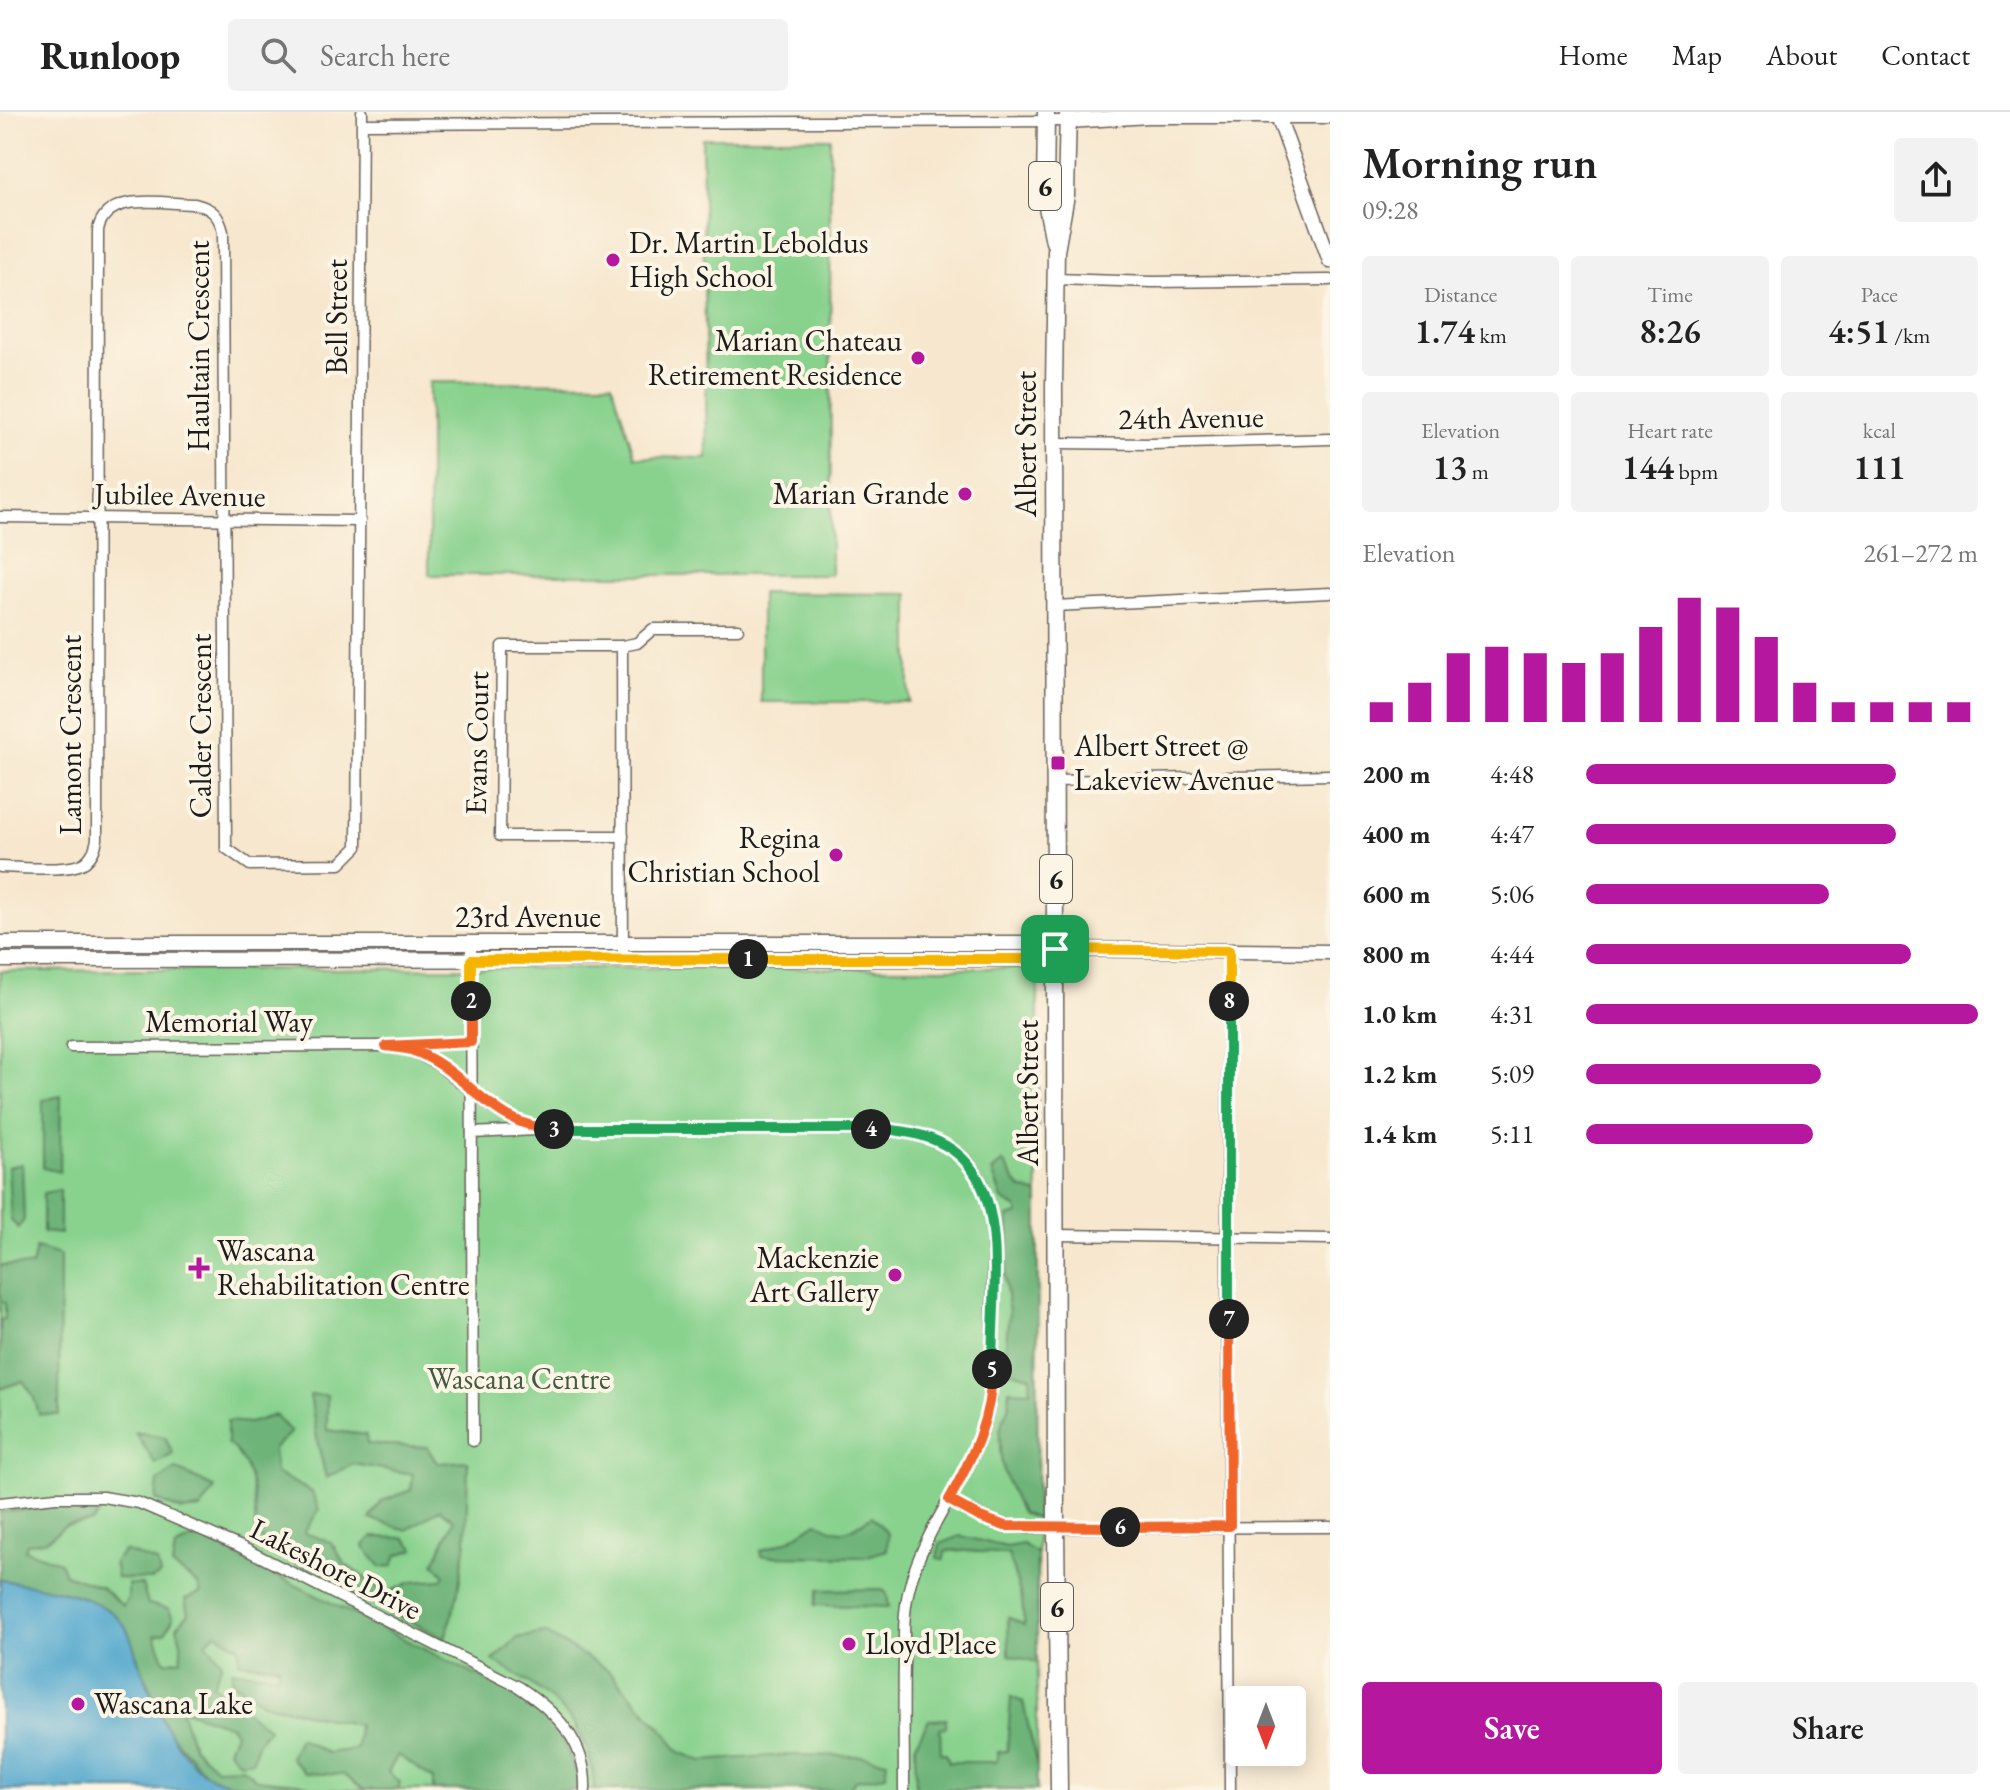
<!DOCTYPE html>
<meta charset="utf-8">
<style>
body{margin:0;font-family:"EB Garamond",serif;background:#f2f2f2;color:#222;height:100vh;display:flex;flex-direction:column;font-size:30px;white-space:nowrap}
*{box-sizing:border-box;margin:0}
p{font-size:26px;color:#767676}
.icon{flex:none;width:44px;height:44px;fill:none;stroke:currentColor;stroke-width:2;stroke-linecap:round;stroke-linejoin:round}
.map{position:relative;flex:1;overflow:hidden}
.details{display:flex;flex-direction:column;background:#fff;width:680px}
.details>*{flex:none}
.needle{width:52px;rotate:180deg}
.controls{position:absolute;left:1226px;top:1574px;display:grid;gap:16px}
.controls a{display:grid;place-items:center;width:80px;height:80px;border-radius:8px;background:#fff;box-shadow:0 4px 20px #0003;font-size:40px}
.pin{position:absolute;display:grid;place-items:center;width:68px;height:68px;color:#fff;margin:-34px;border-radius:16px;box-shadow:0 4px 12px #0006}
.km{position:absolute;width:40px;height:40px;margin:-20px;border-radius:50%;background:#222;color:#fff;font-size:22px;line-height:40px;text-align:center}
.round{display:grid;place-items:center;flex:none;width:84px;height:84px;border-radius:8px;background:#f2f2f2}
.summary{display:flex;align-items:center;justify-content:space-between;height:136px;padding:0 32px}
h1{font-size:44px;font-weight:600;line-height:60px}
.metrics{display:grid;grid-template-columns:repeat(3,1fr);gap:12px;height:136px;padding:8px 32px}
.metrics div{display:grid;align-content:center;border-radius:8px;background:#f2f2f2;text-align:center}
.metrics b{font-size:34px;font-weight:600}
.metrics small{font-size:22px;font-weight:400}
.metrics p{font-size:22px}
.chart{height:224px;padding:16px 32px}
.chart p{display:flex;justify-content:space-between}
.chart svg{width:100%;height:144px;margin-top:8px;stroke:#b5179e;stroke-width:6}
.primary-button{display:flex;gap:16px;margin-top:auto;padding:16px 32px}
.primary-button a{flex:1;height:92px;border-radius:8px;background:#b5179e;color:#fff;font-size:32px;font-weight:600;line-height:92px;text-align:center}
.primary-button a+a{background:#f2f2f2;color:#222}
ul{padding:0 32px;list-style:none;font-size:26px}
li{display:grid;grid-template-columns:128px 96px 1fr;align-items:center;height:60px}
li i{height:20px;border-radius:10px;background:#b5179e}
header{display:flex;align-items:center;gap:48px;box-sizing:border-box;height:112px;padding:0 40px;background:#fff;border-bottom:2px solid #e0e0e0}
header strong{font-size:38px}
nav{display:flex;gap:44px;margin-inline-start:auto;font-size:28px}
.search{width:560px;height:72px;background:#f2f2f2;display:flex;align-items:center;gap:20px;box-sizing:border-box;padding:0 28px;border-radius:8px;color:#767676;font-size:30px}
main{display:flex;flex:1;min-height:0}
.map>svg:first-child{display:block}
</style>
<header>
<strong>Runloop</strong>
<div class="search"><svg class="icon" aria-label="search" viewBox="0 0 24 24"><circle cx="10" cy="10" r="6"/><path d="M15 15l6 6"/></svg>Search here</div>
<nav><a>Home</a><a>Map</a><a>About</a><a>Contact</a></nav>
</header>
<main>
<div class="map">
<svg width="1330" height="1678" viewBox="0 0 1330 1678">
<rect width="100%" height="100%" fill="#fcf5e5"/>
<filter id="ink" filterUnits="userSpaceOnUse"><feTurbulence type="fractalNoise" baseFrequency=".0125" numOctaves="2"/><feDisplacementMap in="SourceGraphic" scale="16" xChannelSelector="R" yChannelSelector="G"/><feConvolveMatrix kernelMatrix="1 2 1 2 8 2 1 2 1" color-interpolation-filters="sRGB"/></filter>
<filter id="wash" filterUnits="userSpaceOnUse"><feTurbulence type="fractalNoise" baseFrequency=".006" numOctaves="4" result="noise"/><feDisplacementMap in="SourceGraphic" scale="32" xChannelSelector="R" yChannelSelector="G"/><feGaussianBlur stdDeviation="1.8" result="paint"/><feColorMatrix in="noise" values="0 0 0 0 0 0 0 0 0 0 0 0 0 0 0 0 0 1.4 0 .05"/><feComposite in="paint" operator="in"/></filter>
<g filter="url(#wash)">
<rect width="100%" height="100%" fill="#f7e7ce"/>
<g fill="#89d28e" stroke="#527755" stroke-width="2">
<polygon points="702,26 830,26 831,463 429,463 429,270 612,271 635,345 707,346"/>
<polygon points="761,481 909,482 909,590 761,590"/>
<polygon points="490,856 1025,856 1038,875 1037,1678 0,1678 0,859"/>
</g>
<g fill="#6eb479" stroke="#45684a" stroke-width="2">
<polygon points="61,984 60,1060 43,1056 43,988"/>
<path d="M1003,1050L1020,1076L1038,1082L1037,1407L1021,1401C1008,1375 998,1351 1000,1321C1001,1304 1012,1298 1009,1278L1030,1279L1031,1264L1003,1258L1009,1201L1005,1165L1009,1127L1008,1105L1019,1102L1017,1097L1002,1087L992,1059Z"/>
<polygon points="22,1052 24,1108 18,1116 11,1108 8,1055"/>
<polygon points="60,1078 60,1122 43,1120 43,1081"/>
<polygon points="36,1136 60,1143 59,1303 39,1302 33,1283 23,1269 0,1277 0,1208 5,1207 5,1191 0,1190 0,1155 2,1153 32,1154"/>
<path d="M310,1283H327V1318L366,1323L367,1332L427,1335L437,1351L468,1349L466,1430L457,1485L445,1526L381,1496L275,1440L256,1422C255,1391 254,1351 227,1331V1309L250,1311L275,1303L291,1320L273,1337L275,1361L312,1380L319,1398L304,1421L331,1430L345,1452L387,1481L411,1470L441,1468L445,1463L434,1451L454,1408L440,1397L407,1418L370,1407L382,1389L411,1378L413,1362L353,1352L326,1366L318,1333Z"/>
<polygon points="135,1320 165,1325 173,1342 155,1352"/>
<polygon points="176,1357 215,1376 201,1397 182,1399 156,1388 158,1369"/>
<polygon points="106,1392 92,1410 66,1413 47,1428 27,1432 25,1438 60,1450 65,1462 101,1475 123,1494 128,1486 128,1472 142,1473 148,1492 169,1497 173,1507 165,1521 155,1523 165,1550 181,1547 181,1530 177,1515 188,1502 185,1487 201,1481 198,1472 172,1454 175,1436 197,1424 516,1583 556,1614 577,1662 578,1678 433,1678 433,1667 398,1643 388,1660 400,1670 398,1678 365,1678 344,1663 305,1661 290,1645 299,1626 327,1641 356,1637 358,1613 262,1591 232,1570 232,1558 277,1563 279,1554 239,1550 239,1535 216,1521 206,1530 222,1550 213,1573 269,1617 258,1629 253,1648 239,1650 228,1637 235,1621 231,1614 181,1597 193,1635 216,1656 242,1655 256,1667 297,1671 325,1678 243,1673 222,1670 205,1661 167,1619 124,1513 99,1494 82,1485 65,1480 0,1468 0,1400 63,1393"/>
<path d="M872,1404L888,1422L887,1438L864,1445L761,1444L760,1439L789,1428L817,1410C844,1425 847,1420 872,1404Z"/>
<polygon points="960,1424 1007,1435 1022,1432 1037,1441 1037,1550 1009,1543 1008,1505 1024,1513 1022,1488 1008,1442 952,1438 945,1440 944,1448 937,1446 940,1432"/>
<polygon points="372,1425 405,1426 415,1437 397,1443 393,1454 381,1455 363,1434"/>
<polygon points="124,1439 157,1450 160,1463 152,1468 117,1466 114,1450"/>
<polygon points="882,1477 887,1482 889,1495 815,1493 819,1478"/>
<path d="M545,1521L608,1558L666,1621L679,1640L702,1649L784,1643L863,1644L887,1649L886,1663L855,1668L848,1678H594C593,1609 547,1580 493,1549L517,1526Z"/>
<polygon points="1011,1585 1023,1590 1037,1654 1037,1678 916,1677 915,1633 929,1608 946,1607 946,1615 940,1616 941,1641 946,1641 949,1650 996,1650 998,1640 1007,1639"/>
</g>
<path fill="#52a8ce" stroke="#376275" stroke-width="2" d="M0,1468C36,1474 102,1481 124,1513C131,1522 134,1537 138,1548C154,1589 168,1635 206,1662C230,1678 268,1674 296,1678H0Z"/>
</g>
<g filter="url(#ink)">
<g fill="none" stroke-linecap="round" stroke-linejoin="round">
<g stroke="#69635a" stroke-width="13">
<g id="street">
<polyline points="363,12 1068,9"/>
<polyline points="1055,167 1152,170 1330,168"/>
<polyline points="1054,331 1152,332 1330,327"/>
<polyline points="0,405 360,409"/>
<polyline points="1054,494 1330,481"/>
<polyline points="622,534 623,848"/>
<polyline points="1056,669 1330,663"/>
<polyline points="623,724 500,724 502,534 622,534 637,531 653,517 738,517"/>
<path d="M0,755C20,755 70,761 85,750C93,743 95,737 97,727L98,118C106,78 165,92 195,92C212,96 219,103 223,120L226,736L250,753L340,752L357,735L362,0"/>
<polyline points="471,831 473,1329"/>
<polyline points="1229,839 1227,1124 1230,1678"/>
<polyline points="405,933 471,930"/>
<path d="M386,934L411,938L437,952L488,992L516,1010L548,1017L897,1018C1010,1034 993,1122 992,1208C992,1247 995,1286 981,1323C961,1377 922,1421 909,1477C903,1501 904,1526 904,1550C903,1593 904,1635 904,1678"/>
<polyline points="71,935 389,934"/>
<polyline points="472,1021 537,1018"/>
<polyline points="1057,1123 1330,1127"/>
<path d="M949,1388C976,1403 998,1414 1029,1416L1330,1415"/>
<path d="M0,1391L56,1385H103L139,1391L239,1434L519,1575C556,1600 587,1630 585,1678"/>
</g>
</g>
<g stroke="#69635a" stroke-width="17">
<g id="secondary">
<polyline points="1278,4 1330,149"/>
<polyline points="1068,9 1149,4 1330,4"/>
<polyline points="0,831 1055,831"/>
<polyline points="1055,837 1330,840"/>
<polyline points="0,848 1055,847"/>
</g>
</g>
<g stroke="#69635a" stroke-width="19">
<g id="primary">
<polyline points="1046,0 1045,85 1054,130"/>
<polyline points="1059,1678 1056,1416 1054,274 1056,139 1066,83 1068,0"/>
</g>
</g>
<use href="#street" stroke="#fff" stroke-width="10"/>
<use href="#secondary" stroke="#fff" stroke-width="14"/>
<use href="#primary" stroke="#fff" stroke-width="16"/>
</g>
</g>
<g fill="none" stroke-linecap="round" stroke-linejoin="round" filter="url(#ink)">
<g stroke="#fff" stroke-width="16">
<polyline id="split-1" points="748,847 1055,847 1055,837"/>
</g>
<g stroke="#fff" stroke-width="16">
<polyline id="split-2" points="471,889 471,848 748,847"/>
</g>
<g stroke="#fff" stroke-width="16">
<path id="split-3" d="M471,889V930L386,934C394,935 404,936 411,938C466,956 490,1015 554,1017"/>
</g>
<g stroke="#fff" stroke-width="16">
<polyline id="split-4" points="554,1017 871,1017"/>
</g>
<g stroke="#fff" stroke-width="16">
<path id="split-5" d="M871,1017C1025,1018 992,1149 992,1257"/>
</g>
<g stroke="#fff" stroke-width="16">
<path id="split-6" d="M992,1257C992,1306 972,1346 949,1388L980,1405L1005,1414L1120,1415"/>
</g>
<g stroke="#fff" stroke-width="16">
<polyline id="split-7" points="1120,1415 1230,1414 1229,1207"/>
</g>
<g stroke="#fff" stroke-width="16">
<polyline id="split-8" points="1229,889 1229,1207"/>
</g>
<g stroke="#fff" stroke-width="16">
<polyline id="split-9" points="1055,837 1229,839 1229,889"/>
</g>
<use href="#split-1" stroke="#f5b400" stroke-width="10"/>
<use href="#split-2" stroke="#f5b400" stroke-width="10"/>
<use href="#split-3" stroke="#f0652b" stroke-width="10"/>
<use href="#split-4" stroke="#22a559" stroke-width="10"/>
<use href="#split-5" stroke="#22a559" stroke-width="10"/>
<use href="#split-6" stroke="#f0652b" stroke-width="10"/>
<use href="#split-7" stroke="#f0652b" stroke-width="10"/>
<use href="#split-8" stroke="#22a559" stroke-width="10"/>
<use href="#split-9" stroke="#f5b400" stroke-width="10"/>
</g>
<g fill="#b5179e" stroke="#fcf5e5" stroke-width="3">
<circle cx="613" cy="148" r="8"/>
<circle cx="918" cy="246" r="8"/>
<circle cx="965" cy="382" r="8"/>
<rect x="1050" y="643" width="16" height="16" rx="4"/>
<circle cx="836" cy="743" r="8"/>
<path d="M195 1144h8v8h8v8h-8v8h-8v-8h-8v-8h8z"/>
<circle cx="895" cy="1163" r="8"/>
<circle cx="849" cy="1532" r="8"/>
<circle cx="78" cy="1592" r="8"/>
</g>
<g text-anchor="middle" stroke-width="8" stroke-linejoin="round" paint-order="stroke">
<g fill="#fcf5e5" stroke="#5f5d58" stroke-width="2">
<rect x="1029" y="50" width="32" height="48" rx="6"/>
<rect x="1040" y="743" width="32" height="48" rx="6"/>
<rect x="1041" y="1471" width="32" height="48" rx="6"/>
</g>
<g font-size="28" font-weight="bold" fill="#1c1c1c">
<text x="1045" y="84">6</text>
<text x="1056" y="777">6</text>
<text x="1057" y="1505">6</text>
</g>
<g font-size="30" fill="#1c1c1c" stroke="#fcf5e5" text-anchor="start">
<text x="629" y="141">Dr. Martin Leboldus<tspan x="629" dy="34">High School</tspan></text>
<text x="902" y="239" text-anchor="end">Marian Chateau<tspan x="902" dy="34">Retirement Residence</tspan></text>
<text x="949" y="392" text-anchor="end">Marian Grande</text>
<text x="1074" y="644">Albert Street @<tspan x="1074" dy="34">Lakeview Avenue</tspan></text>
<text x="820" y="736" text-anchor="end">Regina<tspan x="820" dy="34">Christian School</tspan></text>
<text x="217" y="1149">Wascana<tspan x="217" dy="34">Rehabilitation Centre</tspan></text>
<text x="879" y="1156" text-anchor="end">Mackenzie<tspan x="879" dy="34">Art Gallery</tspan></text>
<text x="865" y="1542">Lloyd Place</text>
<text x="94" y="1602">Wascana Lake</text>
</g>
<g font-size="30" fill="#1c1c1c" stroke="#fcf5e5">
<text transform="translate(337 205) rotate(-90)" y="10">Bell Street</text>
<text transform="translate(199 234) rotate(-90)" y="10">Haultain Crescent</text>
<text transform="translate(1191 306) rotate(-1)" y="10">24th Avenue</text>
<text transform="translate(1026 332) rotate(-90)" y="10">Albert Street</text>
<text transform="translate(180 383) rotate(1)" y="10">Jubilee Avenue</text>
<text transform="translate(201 614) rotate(-90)" y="10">Calder Crescent</text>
<text transform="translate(71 623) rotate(-90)" y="10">Lamont Crescent</text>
<text transform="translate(477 631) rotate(-89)" y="10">Evans Court</text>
<text x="528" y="815">23rd Avenue</text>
<text x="229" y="920">Memorial Way</text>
<text transform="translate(1028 981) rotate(-90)" y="10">Albert Street</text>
<text transform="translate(336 1457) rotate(27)" y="10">Lakeshore Drive</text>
</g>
<g font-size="30" fill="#425c44" stroke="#fcf5e5">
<text x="519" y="1277">Wascana Centre</text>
</g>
</g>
</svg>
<div class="controls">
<a><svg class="needle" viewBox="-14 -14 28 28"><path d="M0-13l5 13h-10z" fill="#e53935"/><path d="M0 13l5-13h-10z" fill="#767676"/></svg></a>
</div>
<div class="pin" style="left:1055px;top:837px;background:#1e9e55"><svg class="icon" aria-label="arrive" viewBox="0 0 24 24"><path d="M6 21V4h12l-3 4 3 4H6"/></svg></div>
<b class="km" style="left:748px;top:847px">1</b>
<b class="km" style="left:471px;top:889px">2</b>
<b class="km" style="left:554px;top:1017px">3</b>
<b class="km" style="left:871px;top:1017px">4</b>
<b class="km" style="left:992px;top:1257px">5</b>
<b class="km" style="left:1120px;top:1415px">6</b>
<b class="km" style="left:1229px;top:1207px">7</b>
<b class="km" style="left:1229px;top:889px">8</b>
</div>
<section class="details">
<div class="summary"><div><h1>Morning run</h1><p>09:28</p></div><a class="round"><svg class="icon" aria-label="share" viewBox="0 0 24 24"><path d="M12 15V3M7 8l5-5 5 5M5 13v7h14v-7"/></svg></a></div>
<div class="metrics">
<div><p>Distance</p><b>1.74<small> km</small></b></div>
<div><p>Time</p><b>8:26</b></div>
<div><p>Pace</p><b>4:51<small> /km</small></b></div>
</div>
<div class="metrics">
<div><p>Elevation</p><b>13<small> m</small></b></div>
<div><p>Heart rate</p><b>144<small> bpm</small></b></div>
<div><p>kcal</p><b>111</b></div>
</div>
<div class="chart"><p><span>Elevation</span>261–272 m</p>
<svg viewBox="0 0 160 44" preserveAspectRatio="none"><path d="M5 44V38M15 44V32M25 44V23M35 44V21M45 44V23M55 44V26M65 44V23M75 44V15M85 44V6M95 44V9M105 44V18M115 44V32M125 44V38M135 44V38M145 44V38M155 44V38"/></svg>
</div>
<ul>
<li><b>200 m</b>4:48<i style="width:79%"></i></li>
<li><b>400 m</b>4:47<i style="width:79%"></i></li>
<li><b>600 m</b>5:06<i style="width:62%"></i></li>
<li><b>800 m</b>4:44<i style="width:83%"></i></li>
<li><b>1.0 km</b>4:31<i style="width:100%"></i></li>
<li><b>1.2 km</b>5:09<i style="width:60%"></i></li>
<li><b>1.4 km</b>5:11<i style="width:58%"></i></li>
</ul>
<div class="primary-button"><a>Save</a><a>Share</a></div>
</section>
</main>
